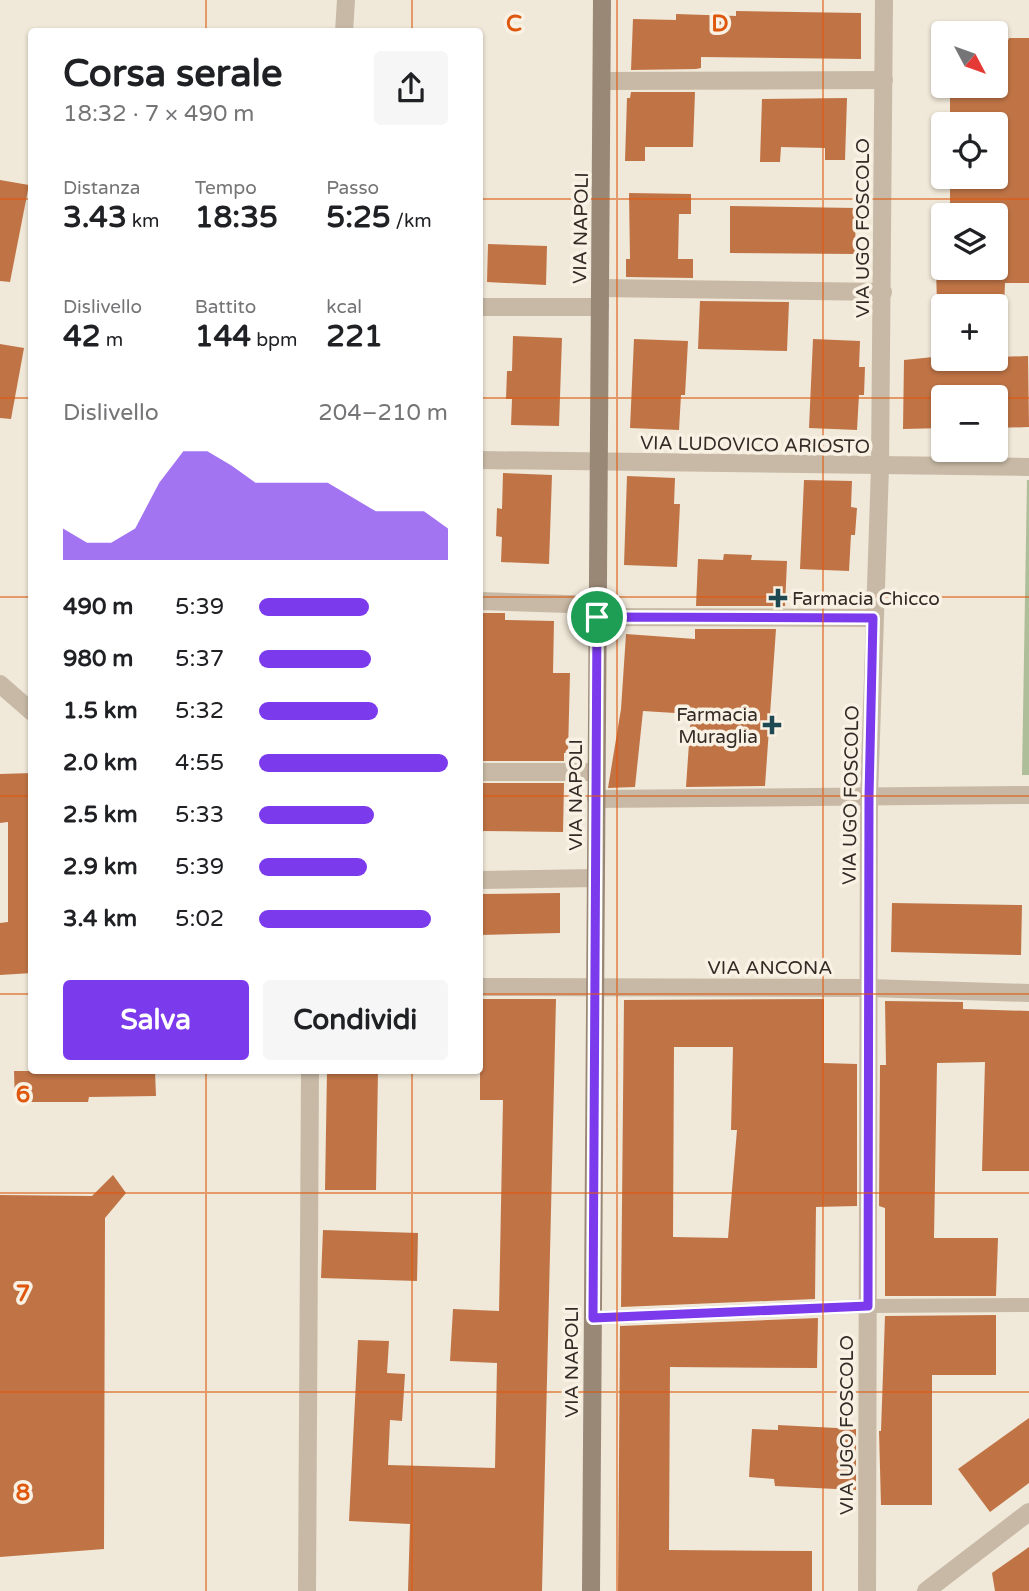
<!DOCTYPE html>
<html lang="it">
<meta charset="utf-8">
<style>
body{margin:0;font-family:"Varela Round",sans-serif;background:#f6f6f6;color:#202124;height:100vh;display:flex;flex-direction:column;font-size:26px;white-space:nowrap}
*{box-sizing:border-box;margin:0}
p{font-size:23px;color:#757577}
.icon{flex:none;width:38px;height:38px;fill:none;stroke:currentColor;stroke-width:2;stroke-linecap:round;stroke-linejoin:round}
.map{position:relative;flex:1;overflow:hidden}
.side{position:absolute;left:28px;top:28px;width:455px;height:1046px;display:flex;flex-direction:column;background:#fff;border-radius:7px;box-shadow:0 2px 5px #0004}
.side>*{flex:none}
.needle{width:46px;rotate:131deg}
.fabs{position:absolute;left:931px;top:21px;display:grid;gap:14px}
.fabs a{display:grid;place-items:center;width:77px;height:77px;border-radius:7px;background:#fff;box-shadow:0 2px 5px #0004;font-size:35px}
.pin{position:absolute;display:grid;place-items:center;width:60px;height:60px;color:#fff;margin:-30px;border:4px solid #fff;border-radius:50%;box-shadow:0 2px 7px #0007}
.round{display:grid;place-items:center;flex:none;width:74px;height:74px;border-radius:7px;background:#f6f6f6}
.overview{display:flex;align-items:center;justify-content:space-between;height:119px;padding:0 35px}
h1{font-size:38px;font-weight:800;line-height:52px}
.figures{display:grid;grid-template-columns:repeat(3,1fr);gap:10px;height:119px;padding:7px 35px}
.figures div{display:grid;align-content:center}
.figures b{font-size:30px;font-weight:800}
.figures small{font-size:19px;font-weight:400}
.figures p{font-size:19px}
.chart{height:196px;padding:14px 35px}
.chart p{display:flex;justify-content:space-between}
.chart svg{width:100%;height:126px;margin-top:7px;fill:#7c3aed;opacity:.7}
.cta{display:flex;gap:14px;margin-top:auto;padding:14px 35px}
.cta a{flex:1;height:80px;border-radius:7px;background:#7c3aed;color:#fff;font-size:28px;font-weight:800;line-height:80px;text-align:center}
.cta a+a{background:#f6f6f6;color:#202124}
ul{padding:0 35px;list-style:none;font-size:23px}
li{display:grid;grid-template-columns:112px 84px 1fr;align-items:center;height:52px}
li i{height:18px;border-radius:9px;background:#7c3aed}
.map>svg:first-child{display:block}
</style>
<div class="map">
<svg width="1029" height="1591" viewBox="0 0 1029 1591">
<rect width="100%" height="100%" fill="#f0e8d8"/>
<polygon fill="#adbe99" points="1027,480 1029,480 1029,775 1022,775"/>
<g fill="#c07446" fill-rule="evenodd">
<polygon points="736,11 861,13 861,59 701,57 701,68 696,69 631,70 633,19 676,20 676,14 736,16"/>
<polygon points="1009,38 1029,38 1029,283 1005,283 1004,306 948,306 948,303 937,302 936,270 996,268 996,215 950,215 950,177 996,177 996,124 950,124 950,86 996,86 996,46 1006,45"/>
<polygon points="631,92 695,92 693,147 645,147 645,161 625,161 627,98 630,98"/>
<polygon points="847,98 845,160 825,160 825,148 781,147 780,162 760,162 762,99"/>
<polygon points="0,180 29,185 10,282 0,281"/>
<polygon points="629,193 691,194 691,214 679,214 678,259 693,259 693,278 626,277 626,259 630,259"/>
<polygon points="730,206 856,208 855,254 730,253"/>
<polygon points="488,244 547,246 546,285 487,282"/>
<polygon points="700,301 789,302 787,351 698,349"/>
<polygon points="513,336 562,338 559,426 511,425 512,399 506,399 507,371 512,371"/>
<polygon points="634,339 688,341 685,395 681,395 679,430 630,428"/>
<polygon points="813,339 860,341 859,367 865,367 864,395 859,395 857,430 809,428"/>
<polygon points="0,344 24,348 11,419 0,418"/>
<polygon points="943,356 943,359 1028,356 1029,427 996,428 996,397 943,397 943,428 903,429 904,360"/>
<polygon points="503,473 552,475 549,564 501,562 502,537 496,536 497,508 502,509"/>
<polygon points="627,476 675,478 674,504 680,504 677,567 624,565"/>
<polygon points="804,480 852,481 851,507 857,508 855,535 851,535 849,571 800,569"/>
<polygon points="724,554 752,555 751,560 787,561 785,606 696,606 698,559 723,560"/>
<polygon points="480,613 505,613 505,620 554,621 553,673 570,673 568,753 564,753 564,761 480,761"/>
<polygon points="695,629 776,629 765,786 686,787 691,714 643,711 635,787 608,788 621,709 626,634 695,639"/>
<polygon points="32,773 32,973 0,975 0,923 8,922 8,822 0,823 0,774"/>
<polygon points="480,783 564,783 563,832 480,831"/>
<polygon points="560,893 560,933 480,935 480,894"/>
<polygon points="892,903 1022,905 1021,955 891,952"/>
<polygon points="480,999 556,999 542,1591 408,1591 410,1524 349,1521 358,1340 389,1341 387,1373 405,1374 402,1421 390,1420 388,1465 495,1468 497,1363 450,1361 453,1309 499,1311 503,1100 480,1100"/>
<path d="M824,999V1063L857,1064V1206L816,1207L815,1299L621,1307L624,1000ZM674,1047H733L731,1130H737L728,1238L673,1237Z"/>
<polygon points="885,1001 963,1002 963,1009 1029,1011 1029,1171 982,1171 985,1062 937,1063 934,1238 998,1238 996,1296 885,1296 885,1208 879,1206 880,1065 886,1065"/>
<polygon points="14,1071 155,1071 156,1096 89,1097 88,1102 15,1102"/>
<polygon points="327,1071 378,1071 376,1190 325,1190"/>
<polygon points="113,1175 126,1193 105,1218 104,1549 0,1557 0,1195 92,1196"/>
<polygon points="323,1230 418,1233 417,1281 321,1278"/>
<polygon points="996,1315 996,1375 932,1375 932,1505 881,1505 879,1431 881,1431 885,1316"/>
<polygon points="818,1318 817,1368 670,1367 669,1550 812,1551 812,1591 618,1591 620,1326"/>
<polygon points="1029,1418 1029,1483 990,1512 958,1469"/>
<polygon points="778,1425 856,1429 856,1490 775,1486 774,1479 749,1477 752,1429 778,1430"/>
<polygon points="1029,1547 1029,1591 995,1591 992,1573"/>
</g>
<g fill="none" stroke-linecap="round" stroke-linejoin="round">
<polyline stroke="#c7b9a5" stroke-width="14" points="593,1318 868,1306 1029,1305"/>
<g stroke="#c7b9a5" stroke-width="18">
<polyline points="344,32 346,0"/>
<polyline points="602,81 884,80"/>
<polyline points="600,288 883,292"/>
<polyline points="480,307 600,307"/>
<polyline points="480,460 1029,467"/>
<polyline points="480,601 598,605"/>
<polyline points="597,617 873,618"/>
<polyline points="0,684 32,712"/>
<polyline points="480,772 596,772"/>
<polyline points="596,799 1029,795"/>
<polyline points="480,880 596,878"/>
<polyline points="480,987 869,988 1029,993"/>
<polyline points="307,1591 310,1071"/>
<polyline points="867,1591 869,797 880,467 884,0"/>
<polyline points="926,1591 1029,1512"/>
</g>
<polyline stroke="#9a8877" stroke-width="18" points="591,1591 602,0"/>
</g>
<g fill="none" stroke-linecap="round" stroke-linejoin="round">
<g stroke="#fff" stroke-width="14">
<polygon id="route" points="597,617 873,618 869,797 868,1306 593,1318"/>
</g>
<use href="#route" stroke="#7c3aed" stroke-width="9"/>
</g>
<path fill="none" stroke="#df570d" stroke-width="2" stroke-opacity="0.55" d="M206,0V32M412,0V32M617,0V1591M823,0V1591M0,199H32M480,199H1029M0,398H32M480,398H943M996,398H1029M0,597H32M480,597H1029M0,796H32M480,796H1029M0,994H32M480,994H1029M206,1071V1591M412,1071V1591M0,1193H1029M0,1392H1029"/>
<g fill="#1e4852" stroke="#f8f1e4" stroke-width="2.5">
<path d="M774.5 587.5h7v7h7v7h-7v7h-7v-7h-7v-7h7z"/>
<path d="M768.5 714.5h7v7h7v7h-7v7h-7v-7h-7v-7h7z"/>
</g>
<g text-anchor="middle" stroke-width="7" stroke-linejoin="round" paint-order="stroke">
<g font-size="19" fill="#332c26" stroke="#f8f1e4">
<text transform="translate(580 228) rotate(-89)" y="7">VIA NAPOLI</text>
<text transform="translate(862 228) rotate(-90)" y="7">VIA UGO FOSCOLO</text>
<text transform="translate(755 444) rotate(1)" y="7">VIA LUDOVICO ARIOSTO</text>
<text transform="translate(575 795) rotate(-90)" y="7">VIA NAPOLI</text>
<text transform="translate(850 795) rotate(-89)" y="7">VIA UGO FOSCOLO</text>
<text x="770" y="974">VIA ANCONA</text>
<text transform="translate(571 1362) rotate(-90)" y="7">VIA NAPOLI</text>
<text transform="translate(846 1425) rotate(-90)" y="7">VIA UGO FOSCOLO</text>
</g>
<g font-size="19" fill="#332c26" stroke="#f8f1e4" text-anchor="start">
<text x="792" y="605">Farmacia Chicco</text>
<text x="758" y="721" text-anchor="end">Farmacia<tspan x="758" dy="22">Muraglia</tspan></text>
</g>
</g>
<g font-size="23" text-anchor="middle" font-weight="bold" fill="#df570d" stroke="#f8f1e4" stroke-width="7" stroke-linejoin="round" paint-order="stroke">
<text x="514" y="31">C</text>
<text x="720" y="31">D</text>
<text x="23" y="1102">6</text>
<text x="23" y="1301">7</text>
<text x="23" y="1500">8</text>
</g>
</svg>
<div class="fabs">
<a><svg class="needle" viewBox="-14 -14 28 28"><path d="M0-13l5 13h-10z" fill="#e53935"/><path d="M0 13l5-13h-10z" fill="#757577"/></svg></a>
<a><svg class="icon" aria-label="locate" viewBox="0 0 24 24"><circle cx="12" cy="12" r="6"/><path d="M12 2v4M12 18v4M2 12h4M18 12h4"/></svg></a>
<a><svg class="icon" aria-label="layers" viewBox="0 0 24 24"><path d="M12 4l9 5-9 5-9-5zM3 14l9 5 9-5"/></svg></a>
<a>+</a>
<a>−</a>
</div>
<div class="pin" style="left:597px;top:617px;background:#1e9e55"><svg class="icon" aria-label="arrive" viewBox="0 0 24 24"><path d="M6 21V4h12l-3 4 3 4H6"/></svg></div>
<section class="side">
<div class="overview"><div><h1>Corsa serale</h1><p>18:32 · 7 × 490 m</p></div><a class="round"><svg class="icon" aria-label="share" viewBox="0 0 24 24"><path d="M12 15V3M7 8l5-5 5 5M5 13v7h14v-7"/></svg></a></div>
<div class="figures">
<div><p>Distanza</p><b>3.43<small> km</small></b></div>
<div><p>Tempo</p><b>18:35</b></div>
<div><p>Passo</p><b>5:25<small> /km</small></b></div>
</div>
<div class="figures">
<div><p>Dislivello</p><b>42<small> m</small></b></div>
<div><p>Battito</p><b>144<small> bpm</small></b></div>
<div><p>kcal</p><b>221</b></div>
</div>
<div class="chart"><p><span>Dislivello</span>204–210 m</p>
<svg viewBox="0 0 160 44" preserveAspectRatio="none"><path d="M0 44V33L10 38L20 38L30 33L40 17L50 6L60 6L70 11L80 17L90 17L100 17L110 17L120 22L130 27L140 27L150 27L160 33V44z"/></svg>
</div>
<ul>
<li><b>490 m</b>5:39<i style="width:58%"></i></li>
<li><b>980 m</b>5:37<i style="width:59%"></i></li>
<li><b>1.5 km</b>5:32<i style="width:63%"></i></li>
<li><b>2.0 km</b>4:55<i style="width:100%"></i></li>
<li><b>2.5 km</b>5:33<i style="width:61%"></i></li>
<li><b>2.9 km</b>5:39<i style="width:57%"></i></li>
<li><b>3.4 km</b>5:02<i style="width:91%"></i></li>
</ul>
<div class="cta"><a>Salva</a><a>Condividi</a></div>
</section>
</div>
